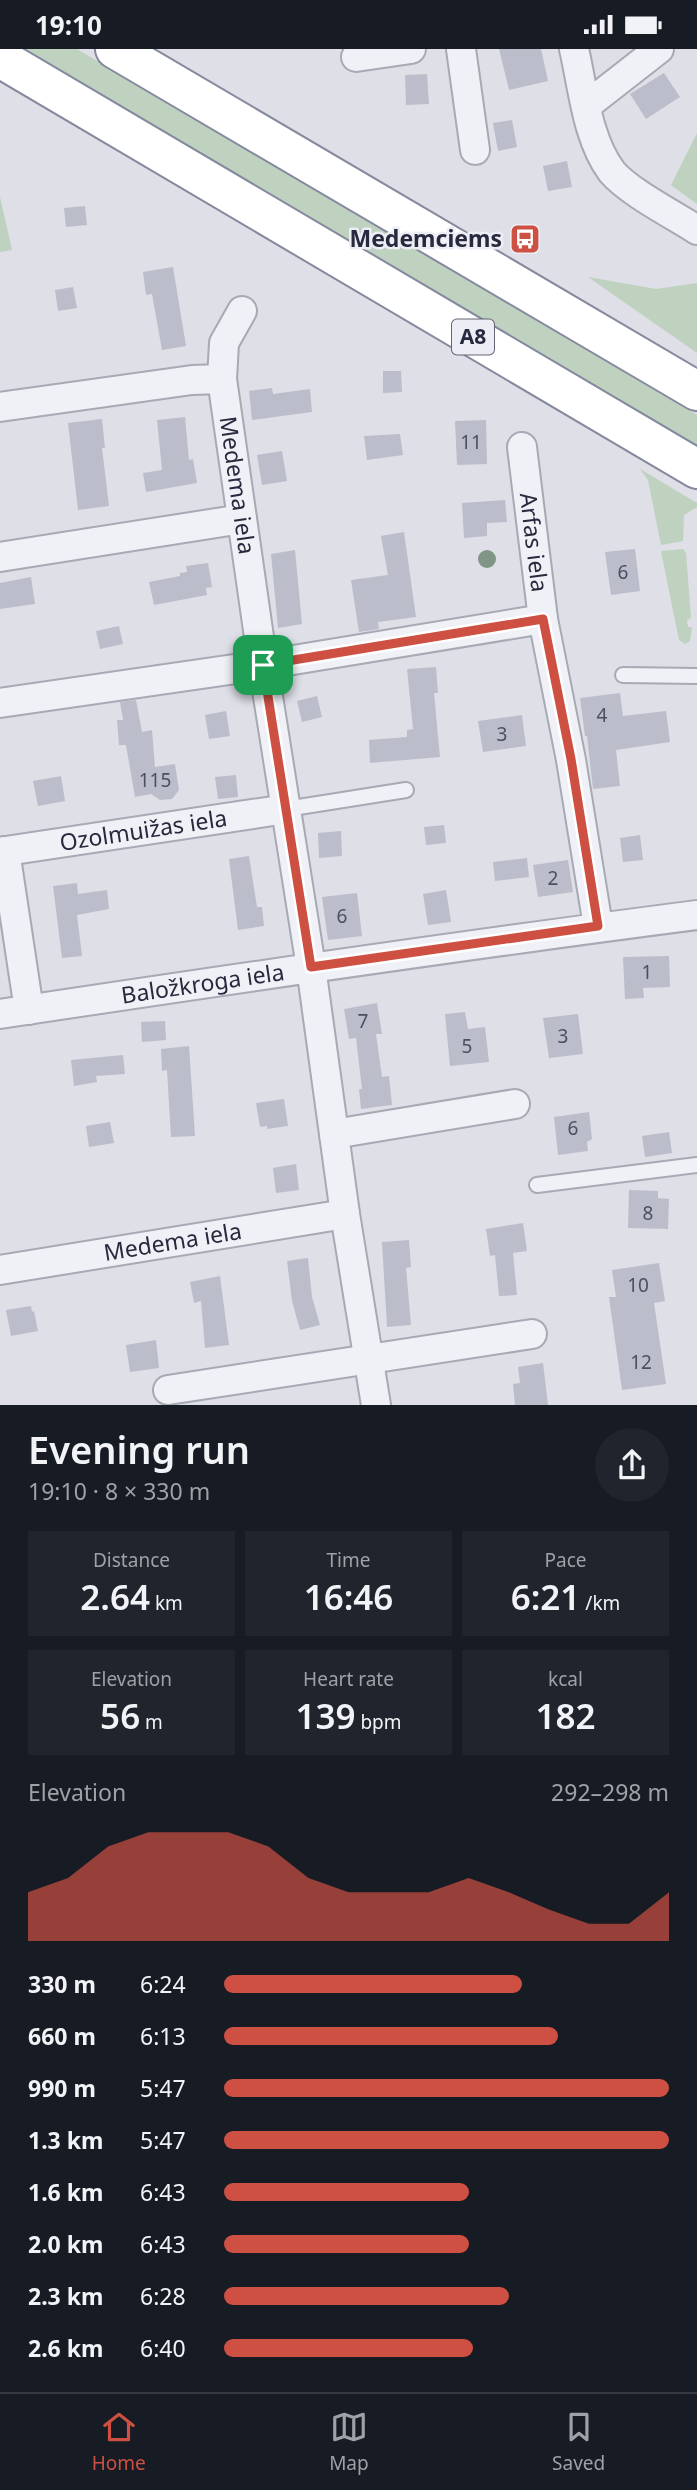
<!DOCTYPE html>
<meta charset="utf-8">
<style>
body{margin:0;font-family:"Noto Sans",sans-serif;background:#20242c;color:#f1f3f6;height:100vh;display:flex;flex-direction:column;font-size:26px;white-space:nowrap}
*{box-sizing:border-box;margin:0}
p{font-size:23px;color:#9ea1a6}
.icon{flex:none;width:38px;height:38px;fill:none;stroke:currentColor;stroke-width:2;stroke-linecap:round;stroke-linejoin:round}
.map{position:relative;height:1356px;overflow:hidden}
.side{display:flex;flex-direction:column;background:#171b24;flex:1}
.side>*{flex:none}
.pin{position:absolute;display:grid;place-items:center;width:60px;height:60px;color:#fff;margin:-30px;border-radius:14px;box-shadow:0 4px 10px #0006}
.round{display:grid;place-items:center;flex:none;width:74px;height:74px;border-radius:37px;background:#20242c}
.overview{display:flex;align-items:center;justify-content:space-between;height:119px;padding:0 28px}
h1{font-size:38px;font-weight:600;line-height:52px}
.figures{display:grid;grid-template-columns:repeat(3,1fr);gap:10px;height:119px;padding:7px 28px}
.figures div{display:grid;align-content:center;border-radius:0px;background:#20242c;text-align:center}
.figures b{font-size:35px;font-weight:600}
.figures small{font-size:19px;font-weight:400}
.figures p{font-size:19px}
.chart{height:196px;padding:14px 28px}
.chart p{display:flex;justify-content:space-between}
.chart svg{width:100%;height:126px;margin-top:7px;fill:#cd5042;opacity:.7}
ul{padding:0 28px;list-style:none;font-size:23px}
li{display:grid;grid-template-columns:112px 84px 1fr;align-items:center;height:52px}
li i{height:18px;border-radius:9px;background:#cd5042}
.status{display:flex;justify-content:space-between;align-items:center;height:49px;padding:0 35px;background:#171b24;direction:ltr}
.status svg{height:19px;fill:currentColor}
.menu{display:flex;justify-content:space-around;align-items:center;height:98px;border-top:2px solid #363941;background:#171b24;font-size:19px;color:#9ea1a6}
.menu a{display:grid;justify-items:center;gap:4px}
.menu .active{color:#cd5042}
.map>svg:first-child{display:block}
</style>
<div class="status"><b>19:10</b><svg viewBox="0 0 49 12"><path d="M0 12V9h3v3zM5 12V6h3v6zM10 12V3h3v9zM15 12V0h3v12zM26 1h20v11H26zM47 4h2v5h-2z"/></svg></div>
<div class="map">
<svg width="697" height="1356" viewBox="0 0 697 1356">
<rect width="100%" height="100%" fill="#dedfe7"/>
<g fill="#bfd1bf">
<polygon points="22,0 77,0 697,366 697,399"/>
<polygon points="697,84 697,155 671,136"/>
<polygon points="0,148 12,201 0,203"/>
<polygon points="588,228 656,240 697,234 697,304"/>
<polygon points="640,420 697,454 697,458 684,466 683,492 661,496 648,431"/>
<polygon points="683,500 686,504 691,569 687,571 688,578 692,578 690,592 685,595 679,591 661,502"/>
</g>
<g fill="#bbbdca">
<polygon points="499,0 541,0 548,32 509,41"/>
<polygon points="664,24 680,48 646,70 630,45"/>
<polygon points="427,25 429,55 406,56 405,26"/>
<polygon points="512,71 517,98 498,102 493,74"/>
<polygon points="567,112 572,138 548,142 543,117"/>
<polygon points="85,157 87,176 66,178 64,159"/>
<polygon points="173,218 186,297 162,301 152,245 146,246 143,223"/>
<polygon points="73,238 77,259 58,262 55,241"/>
<polygon points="383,322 401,322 402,343 383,344"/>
<polygon points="272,339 273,345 310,340 312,363 252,371 249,342"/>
<polygon points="185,368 189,411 193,410 197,434 146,443 143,424 162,421 157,371"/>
<polygon points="102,370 105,399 102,399 109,457 78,461 68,374"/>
<polygon points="486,371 487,415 457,416 455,372"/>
<polygon points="400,385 403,406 367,411 364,387"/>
<polygon points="282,402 287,432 262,436 257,406"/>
<polygon points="505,451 507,473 487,474 487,487 464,489 462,454"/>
<polygon points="404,483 416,568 378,573 379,580 359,583 351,531 388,526 381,487"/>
<polygon points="635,500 640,542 611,546 605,503"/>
<polygon points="295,501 302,575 278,579 271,505"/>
<polygon points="208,514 212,538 206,539 207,546 154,556 149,533 180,527 180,524 187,523 186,517"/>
<polygon points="31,528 35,555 0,560 0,534"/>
<polygon points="119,577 123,595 100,600 96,582"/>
<polygon points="436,618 438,644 434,644 440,708 370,714 369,691 407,688 407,681 413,680 407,620"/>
<polygon points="620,644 623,667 666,662 670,693 616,701 620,737 593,740 587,687 585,687 580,649"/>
<polygon points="317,647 322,668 302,673 297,652"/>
<polygon points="136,651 142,683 152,681 155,718 175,715 179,741 172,750 160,751 151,745 135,748 126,696 119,696 117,671 123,671 120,653"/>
<polygon points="226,662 230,687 209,690 205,666"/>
<polygon points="522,666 526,697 483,703 478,672"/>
<polygon points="236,726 238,748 218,750 215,728"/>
<polygon points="61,727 65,752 38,757 33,732"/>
<polygon points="444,776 446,794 426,796 424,778"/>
<polygon points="341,782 342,807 319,809 318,784"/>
<polygon points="640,786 643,811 623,813 620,789"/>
<polygon points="249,807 257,858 262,858 264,877 238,881 229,810"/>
<polygon points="527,809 529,828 495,832 493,813"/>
<polygon points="568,811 573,843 538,848 533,816"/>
<polygon points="77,834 78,845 107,841 109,860 77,866 82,907 62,909 53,837"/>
<polygon points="446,841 451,873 428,876 423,845"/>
<polygon points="357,844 362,887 328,891 322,848"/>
<polygon points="669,907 670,938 643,939 644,949 625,950 623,908"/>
<polygon points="377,954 382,985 376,985 382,1028 389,1027 392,1056 361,1060 359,1040 362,1040 356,989 349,990 344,960"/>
<polygon points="465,963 468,980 485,978 489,1013 450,1017 445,965"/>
<polygon points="578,965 583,1005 549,1009 543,969"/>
<polygon points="165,972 166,991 142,993 141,973"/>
<polygon points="189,997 195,1087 171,1088 167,1021 162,1022 161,1000"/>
<polygon points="123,1006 125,1025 96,1027 97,1033 74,1037 71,1011"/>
<polygon points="284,1050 288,1077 267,1080 267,1077 260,1078 256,1054"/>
<polygon points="589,1063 592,1090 587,1093 588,1102 558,1106 554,1068"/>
<polygon points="110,1073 114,1094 89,1098 86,1077"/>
<polygon points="669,1083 672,1104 645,1108 642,1087"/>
<polygon points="296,1115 299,1141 276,1144 273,1119"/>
<polygon points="629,1141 658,1142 658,1149 669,1150 668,1180 628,1179"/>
<polygon points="523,1174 527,1202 513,1204 517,1246 499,1247 495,1206 490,1207 486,1180"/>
<polygon points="409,1191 411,1218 406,1219 411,1276 387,1278 382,1193"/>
<polygon points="308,1209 312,1248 320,1276 300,1281 292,1252 287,1212"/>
<polygon points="659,1214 665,1252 654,1254 666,1335 622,1341 609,1248 616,1248 612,1221"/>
<polygon points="220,1227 229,1296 205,1299 201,1252 194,1254 190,1233"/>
<polygon points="31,1257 32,1263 34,1262 38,1282 11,1287 6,1261"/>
<polygon points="156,1291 159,1319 130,1323 126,1296"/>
<polygon points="543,1314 548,1356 515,1356 513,1335 520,1334 518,1318"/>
</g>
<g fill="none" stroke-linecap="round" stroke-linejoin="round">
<g stroke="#a7a9b4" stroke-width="18">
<g id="service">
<polyline points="623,626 697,627"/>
<polyline points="286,760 406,741"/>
<polyline points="537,1136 697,1116"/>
</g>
</g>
<g stroke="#a7a9b4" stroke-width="32">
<g id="minor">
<polyline points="461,0 475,101"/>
<path d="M574,0C583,39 587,90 612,123C629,143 674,166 697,181"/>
<polyline points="356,8 411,0"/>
<polyline points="586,57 659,0"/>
<path id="s1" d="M242,262L224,294L222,330L263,616L311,918L345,1165L376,1356"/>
<polyline points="0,358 192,331 222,330"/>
<path id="s2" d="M522,398L543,570L571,711L598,877"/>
<polyline points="0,508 242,470"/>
<polyline points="0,654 263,616 543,570"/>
<polyline points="5,802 29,961"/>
<path id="s3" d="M0,803L286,760"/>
<path id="s4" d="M0,965C232,930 464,896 697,866"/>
<polyline points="334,1085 515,1055"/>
<path id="s5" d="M0,1221L345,1165"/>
<polyline points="168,1341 532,1285"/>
</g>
</g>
<g stroke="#85899e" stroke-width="42">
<g id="trunk">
<polyline points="115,0 697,342"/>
<polyline points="0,9 697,420"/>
</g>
</g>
<use href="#service" stroke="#f0f1f6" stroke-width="14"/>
<use href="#minor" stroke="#f0f1f6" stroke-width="28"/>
<use href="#trunk" stroke="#fff" stroke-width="38"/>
</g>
<circle fill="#809586" cx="487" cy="510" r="9"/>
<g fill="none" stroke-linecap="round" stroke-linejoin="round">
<g stroke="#fff" stroke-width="14">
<polygon id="route" points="543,570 571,710 598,877 311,918 263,616"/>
</g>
<use href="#route" stroke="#cd5042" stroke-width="9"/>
</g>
<defs>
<g id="bus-square" transform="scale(1.575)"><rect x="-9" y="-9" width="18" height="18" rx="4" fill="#cd5042" stroke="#edeef5"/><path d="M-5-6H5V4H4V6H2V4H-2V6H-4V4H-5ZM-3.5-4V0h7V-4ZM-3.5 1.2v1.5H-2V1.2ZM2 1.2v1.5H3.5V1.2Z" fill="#fff"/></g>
</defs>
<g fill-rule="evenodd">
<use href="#bus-square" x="525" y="190"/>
</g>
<g text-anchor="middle" stroke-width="5" stroke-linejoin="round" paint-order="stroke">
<g font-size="19" fill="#4c4f61">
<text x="471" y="400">11</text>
<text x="623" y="530">6</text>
<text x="602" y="673">4</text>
<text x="502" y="692">3</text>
<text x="155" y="738">115</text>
<text x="553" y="836">2</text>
<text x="342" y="874">6</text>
<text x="647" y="930">1</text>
<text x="363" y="979">7</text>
<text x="563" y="994">3</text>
<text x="467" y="1004">5</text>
<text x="573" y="1086">6</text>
<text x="648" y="1171">8</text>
<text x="638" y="1243">10</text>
<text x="641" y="1320">12</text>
</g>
<rect fill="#edeef5" stroke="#626575" stroke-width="2" x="452" y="270.5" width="42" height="35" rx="5"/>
<g font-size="21" font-weight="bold" fill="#272a3e">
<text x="473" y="295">A8</text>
</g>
<g font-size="23" font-weight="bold" fill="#272a3e" stroke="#edeef5" text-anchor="end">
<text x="502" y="198">Medemciems</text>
</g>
<g font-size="23" fill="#272a3e" stroke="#edeef5">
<text dy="8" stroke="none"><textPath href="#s1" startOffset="180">Medema iela</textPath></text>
<text dy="8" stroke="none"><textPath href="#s2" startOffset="96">Arfas iela</textPath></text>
<text dy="8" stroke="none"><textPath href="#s3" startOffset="145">Ozolmuižas iela</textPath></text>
<text dy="8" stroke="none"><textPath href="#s4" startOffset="205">Baložkroga iela</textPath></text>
<text dy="8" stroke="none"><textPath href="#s5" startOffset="175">Medema iela</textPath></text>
</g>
</g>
</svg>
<div class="pin" style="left:263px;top:616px;background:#1e9e55"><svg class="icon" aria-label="arrive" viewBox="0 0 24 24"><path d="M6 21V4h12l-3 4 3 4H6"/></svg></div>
</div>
<section class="side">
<div class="overview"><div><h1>Evening run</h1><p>19:10 · 8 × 330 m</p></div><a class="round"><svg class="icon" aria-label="share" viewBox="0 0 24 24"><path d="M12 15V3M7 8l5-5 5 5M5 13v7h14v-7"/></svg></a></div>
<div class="figures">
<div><p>Distance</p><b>2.64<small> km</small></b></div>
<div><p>Time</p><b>16:46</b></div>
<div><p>Pace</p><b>6:21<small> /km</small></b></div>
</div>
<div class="figures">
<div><p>Elevation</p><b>56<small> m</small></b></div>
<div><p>Heart rate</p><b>139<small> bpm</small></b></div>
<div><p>kcal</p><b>182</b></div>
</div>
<div class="chart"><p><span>Elevation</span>292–298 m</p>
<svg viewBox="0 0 160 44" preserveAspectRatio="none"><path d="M0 44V27L10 22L20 11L30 6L40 6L50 6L60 11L70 22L80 27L90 27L100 27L110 22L120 27L130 33L140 38L150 38L160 27V44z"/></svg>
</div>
<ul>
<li><b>330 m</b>6:24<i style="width:67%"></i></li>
<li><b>660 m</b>6:13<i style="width:75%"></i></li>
<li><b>990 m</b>5:47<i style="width:100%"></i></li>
<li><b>1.3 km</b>5:47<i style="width:100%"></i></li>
<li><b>1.6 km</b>6:43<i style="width:55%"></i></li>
<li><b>2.0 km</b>6:43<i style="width:55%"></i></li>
<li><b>2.3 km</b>6:28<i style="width:64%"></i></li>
<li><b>2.6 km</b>6:40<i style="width:56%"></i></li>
</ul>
</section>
<nav class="menu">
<a class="active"><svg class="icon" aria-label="home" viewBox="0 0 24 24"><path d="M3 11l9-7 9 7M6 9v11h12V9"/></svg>Home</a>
<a><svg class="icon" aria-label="map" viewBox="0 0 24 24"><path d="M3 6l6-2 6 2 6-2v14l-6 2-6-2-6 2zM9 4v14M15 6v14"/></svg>Map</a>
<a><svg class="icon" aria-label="saved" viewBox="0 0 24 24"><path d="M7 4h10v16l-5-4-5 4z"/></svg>Saved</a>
</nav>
